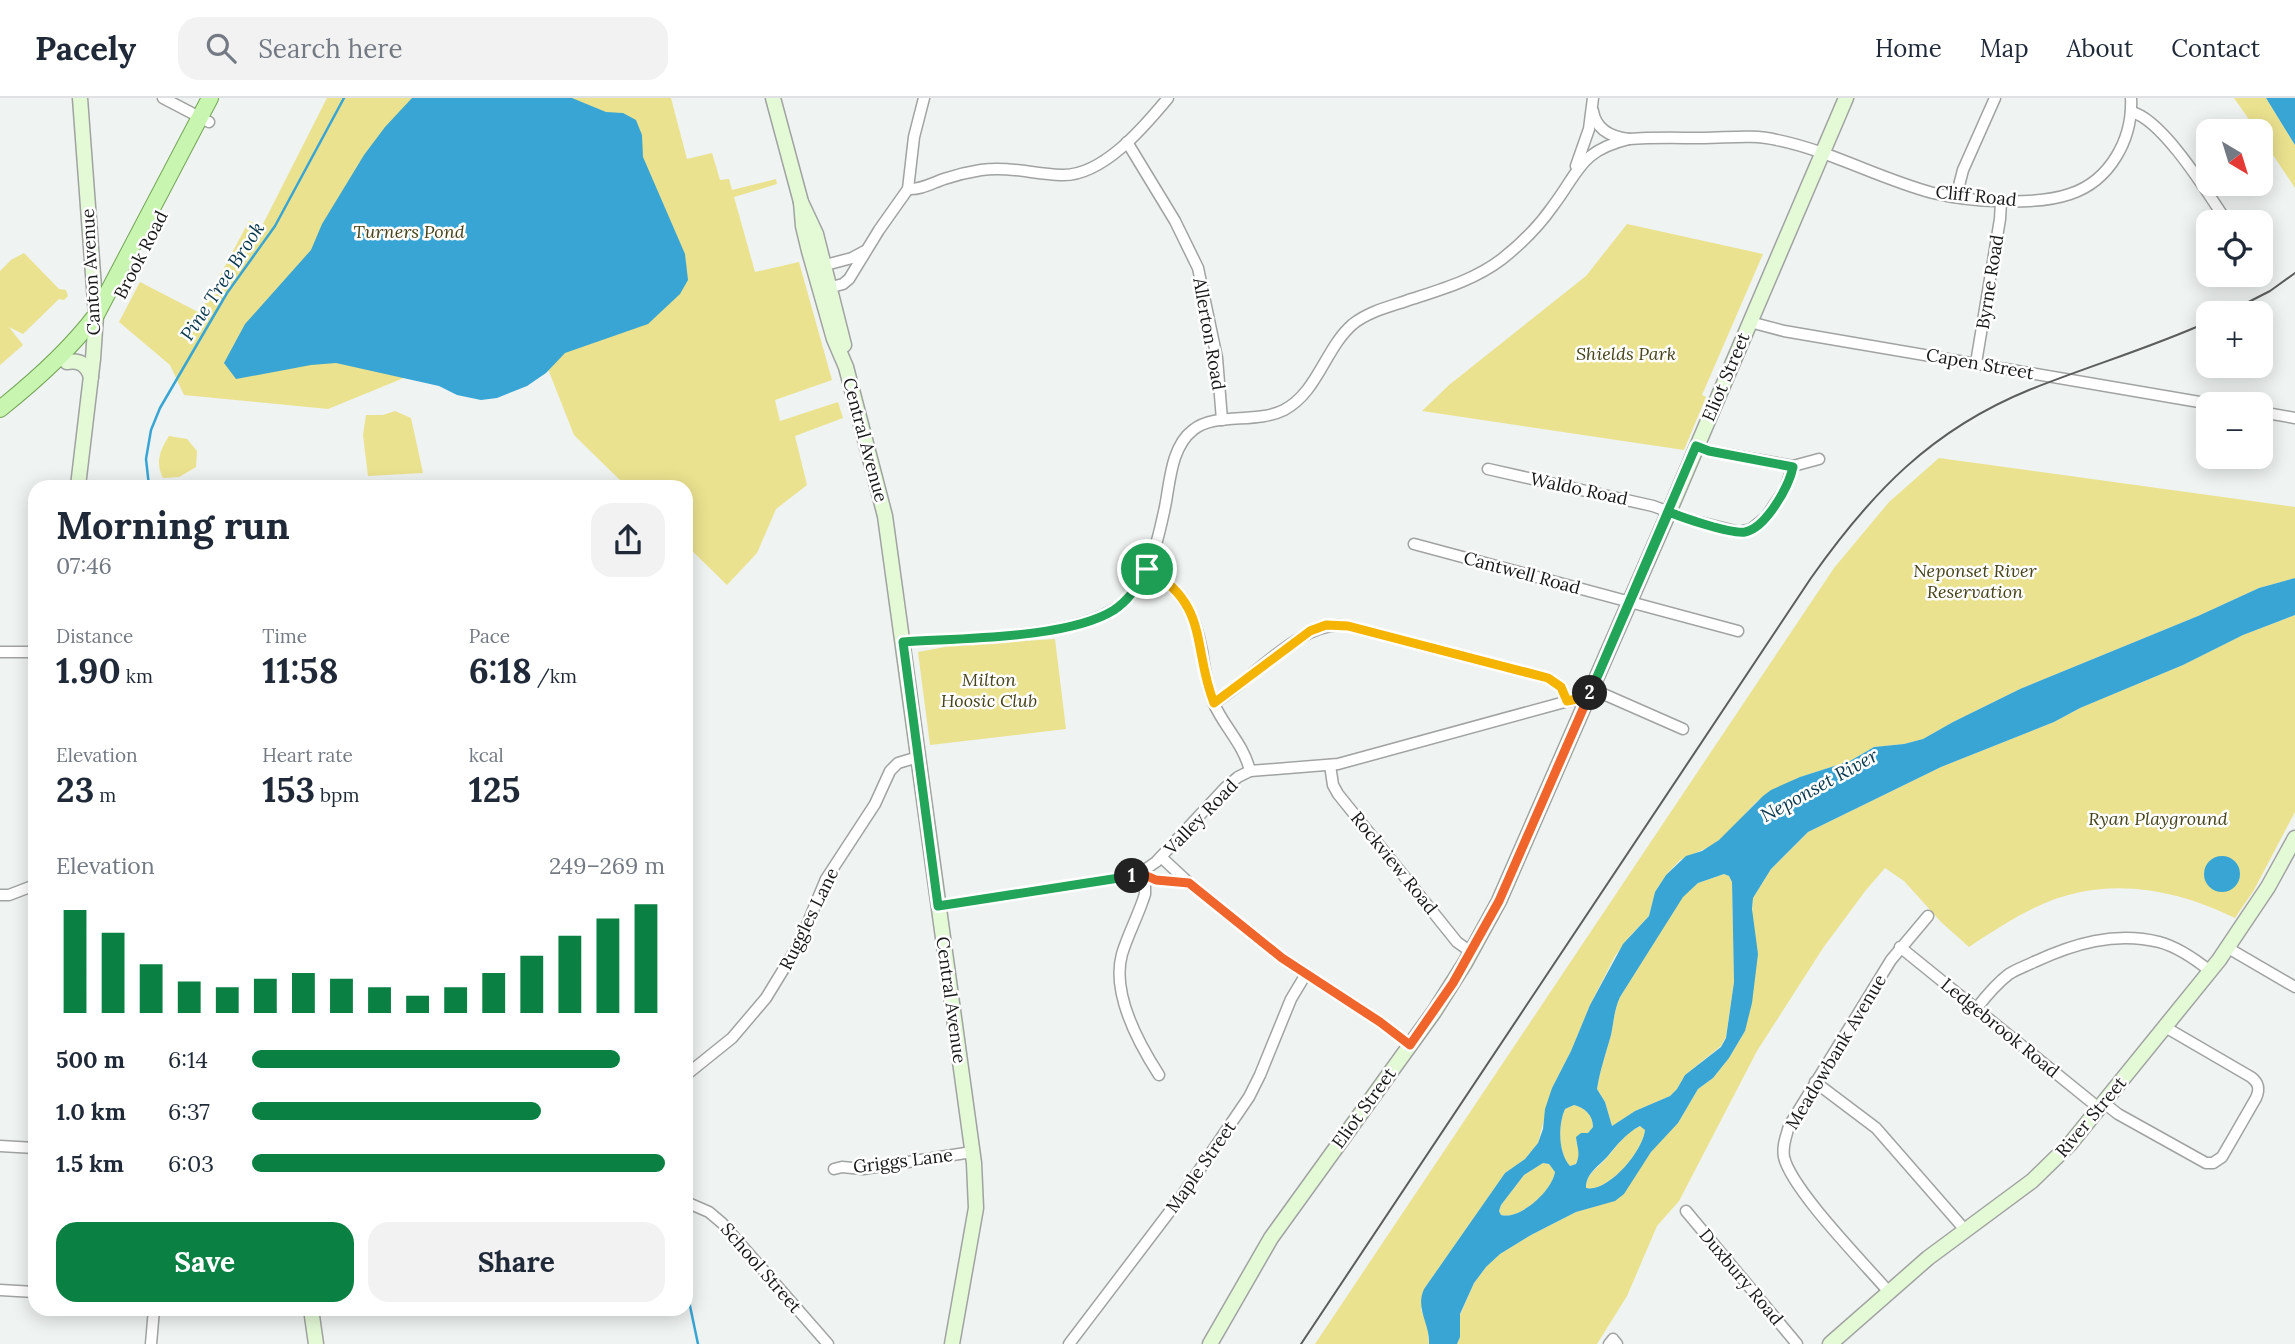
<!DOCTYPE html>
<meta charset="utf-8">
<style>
body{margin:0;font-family:Lora,serif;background:#f2f2f3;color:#1f2937;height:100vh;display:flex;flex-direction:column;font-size:26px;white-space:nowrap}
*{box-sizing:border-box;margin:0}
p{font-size:23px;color:#747a83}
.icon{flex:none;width:38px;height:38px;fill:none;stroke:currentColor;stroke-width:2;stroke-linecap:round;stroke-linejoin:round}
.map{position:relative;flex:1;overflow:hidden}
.side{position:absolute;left:28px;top:382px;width:665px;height:836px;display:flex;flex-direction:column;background:#fff;border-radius:21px;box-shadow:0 4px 18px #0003}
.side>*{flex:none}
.needle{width:46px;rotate:142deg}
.tools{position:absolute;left:2196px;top:21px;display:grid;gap:14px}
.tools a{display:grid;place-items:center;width:77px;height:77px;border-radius:14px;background:#fff;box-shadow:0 4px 18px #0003;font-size:35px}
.pin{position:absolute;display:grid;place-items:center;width:60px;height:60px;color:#fff;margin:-30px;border:4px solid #fff;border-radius:50%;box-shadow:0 2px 7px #0007}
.km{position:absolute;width:35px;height:35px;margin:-18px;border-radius:50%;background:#222;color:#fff;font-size:19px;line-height:35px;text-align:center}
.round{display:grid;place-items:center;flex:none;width:74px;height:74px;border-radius:21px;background:#f2f2f3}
.overview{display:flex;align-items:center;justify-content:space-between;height:119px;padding:0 28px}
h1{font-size:38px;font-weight:800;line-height:52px}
.stats{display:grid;grid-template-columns:repeat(3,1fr);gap:10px;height:119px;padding:7px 28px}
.stats div{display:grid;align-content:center}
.stats b{font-size:35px;font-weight:800}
.stats small{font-size:19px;font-weight:400}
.stats p{font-size:19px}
.chart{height:196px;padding:14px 28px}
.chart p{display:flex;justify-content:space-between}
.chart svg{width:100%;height:126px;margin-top:7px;stroke:#0b8043;stroke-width:6}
.action{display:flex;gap:14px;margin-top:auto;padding:14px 28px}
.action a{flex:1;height:80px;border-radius:21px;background:#0b8043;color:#fff;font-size:28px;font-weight:800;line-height:80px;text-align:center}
.action a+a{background:#f2f2f3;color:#1f2937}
ul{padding:0 28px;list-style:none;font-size:23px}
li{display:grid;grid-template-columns:112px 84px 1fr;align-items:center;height:52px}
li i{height:18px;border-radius:9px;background:#0b8043}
header{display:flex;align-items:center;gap:42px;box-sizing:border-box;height:98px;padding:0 35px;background:#fff;border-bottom:2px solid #e0e1e3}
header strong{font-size:33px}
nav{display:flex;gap:38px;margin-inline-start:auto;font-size:24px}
.search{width:490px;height:63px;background:#f2f2f3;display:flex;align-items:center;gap:18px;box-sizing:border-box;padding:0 24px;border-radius:21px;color:#747a83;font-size:26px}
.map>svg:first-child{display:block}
</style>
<header>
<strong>Pacely</strong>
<div class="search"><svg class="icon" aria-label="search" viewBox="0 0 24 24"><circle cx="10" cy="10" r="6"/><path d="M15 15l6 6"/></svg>Search here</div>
<nav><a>Home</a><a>Map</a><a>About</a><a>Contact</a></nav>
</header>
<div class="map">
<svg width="2295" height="1246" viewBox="0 0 2295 1246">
<rect width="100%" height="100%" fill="#eff3f1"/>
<g fill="#ebe28f">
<polygon points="327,0 671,0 687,61 712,55 720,82 729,81 732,92 776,81 777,86 734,99 755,174 799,164 832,282 775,302 780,323 838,304 843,320 795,338 807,387 776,411 757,455 727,487 686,447 686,388 626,388 574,337 531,228 328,311 184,297 170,267 119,224 140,184 200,215 249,123 262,128"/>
<polygon points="2234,0 2266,0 2295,47 2295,90 2261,39 2261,33 2257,33"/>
<polygon points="1627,126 1763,156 1702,297 1706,299 1684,352 1422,313 1449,287 1586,178"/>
<polygon points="24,155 59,191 66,192 68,198 64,202 59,201 23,236 9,229 23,247 0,267 0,173 11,162"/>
<polygon points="395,313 411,320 423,375 368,378 363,337 366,317 383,317"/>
<path d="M169,338L187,341L197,353L196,369L179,379L163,380C155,364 160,352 169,338Z"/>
<polygon points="1939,360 2295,409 2295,480 2259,490 2198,518 2020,591 1953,624 1923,641 1904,646 1874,649 1850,663 1800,679 1756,704 1728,735 1711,748 1680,762 1666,777 1655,794 1649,818 1630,838 1615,858 1590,907 1571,953 1552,990 1538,1045 1525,1061 1505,1075 1498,1085 1424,1191 1421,1212 1427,1226 1429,1246 1315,1246 1834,470 1889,404"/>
<path d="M2295,517V714L2254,792L2235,820C2171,789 2101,777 2034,810C2011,821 1990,835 1969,849L1941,824L1904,783L1885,770L1866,792L1823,850L1757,953L1679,1103L1657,1128L1627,1198L1597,1246H1457L1460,1239V1217L1474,1185L1486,1169L1500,1156L1531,1137L1576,1114L1603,1106L1644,1064L1659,1043L1678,1025L1698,991L1713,980L1729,960L1745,933L1753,800L1771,771L1808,734L1941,669L2054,624L2080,610L2183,567L2243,537Z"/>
<polygon points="1055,541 1066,631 930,647 918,554 950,548"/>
<path d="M1724,776L1729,778L1732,784L1734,884L1726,939L1721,948L1685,977L1677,991L1670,998L1635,1013L1612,1028L1605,1004L1597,991C1600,972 1606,955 1611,937C1614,923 1614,912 1620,899L1682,799L1698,785Z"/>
<path d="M1574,1007C1585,1010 1593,1017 1593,1029L1588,1035H1581L1576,1043C1580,1052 1580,1057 1576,1066L1570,1068C1558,1055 1558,1027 1565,1011Z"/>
<path d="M1641,1028L1645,1032C1643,1053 1608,1095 1586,1090C1586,1077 1595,1072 1604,1063C1616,1050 1623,1036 1641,1028Z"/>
<path d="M1543,1065L1549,1066L1555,1074C1552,1093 1520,1122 1501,1117L1499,1113L1501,1107L1524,1077Z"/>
</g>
<g fill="#38a5d5" fill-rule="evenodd">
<polygon points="412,0 572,0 606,14 623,15 636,22 642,37 643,59 685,156 688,182 680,196 648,226 565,255 546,275 527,288 497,300 481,302 457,297 439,288 336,265 311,267 236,281 224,265 245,226 311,152 322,126 364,57 385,29"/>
<polygon points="2266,0 2295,0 2295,47"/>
<path d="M2295,480V517L2243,537L2183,567L2080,610L2054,624L1941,669L1808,734L1771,771L1753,800L1752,811L1758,856L1752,905L1745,933L1729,960L1713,980L1698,991L1678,1025L1651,1054L1624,1096L1615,1103L1576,1114L1531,1137L1500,1156L1486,1169L1474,1185L1460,1216V1239L1457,1246H1429C1430,1225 1415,1211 1424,1191L1498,1085L1505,1075L1525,1061L1538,1045L1543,1031L1545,1011L1552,990L1571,953L1590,907L1623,846L1649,818L1655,794L1666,777L1686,758L1702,753L1719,742L1763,698L1771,692L1800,679L1850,663L1874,649L1904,646L1923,641L1953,624L2020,591L2198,518L2259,490ZM1724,776L1729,778L1732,784L1734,884L1726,940L1721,949L1685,977L1677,991L1670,998L1635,1013L1612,1028L1605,1004L1597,991C1600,972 1606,955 1611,937C1614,923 1614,912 1620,899L1683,799L1698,785ZM1574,1007C1585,1010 1593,1017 1593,1029L1588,1035H1581L1576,1039C1577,1050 1581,1055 1576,1066L1570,1068C1558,1055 1558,1027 1565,1011ZM1640,1028L1645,1032C1643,1053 1608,1095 1586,1090C1586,1075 1598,1069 1607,1059C1618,1046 1625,1036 1640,1028ZM1543,1065L1549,1066L1555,1074C1552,1093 1520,1122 1501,1117L1499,1113L1501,1107L1524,1077Z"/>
<circle cx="2222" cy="776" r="18"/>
</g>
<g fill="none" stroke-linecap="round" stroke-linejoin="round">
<g stroke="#38a5d5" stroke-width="2.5">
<polyline points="149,388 146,361 151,332 160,310 227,195 275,128 344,0"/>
<polyline points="686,1189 698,1246"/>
</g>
<g stroke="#a0a3a1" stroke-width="13">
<g id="street">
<polyline points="163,0 209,24"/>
<path d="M1593,13C1596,32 1611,39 1629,41C1654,39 1679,40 1703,40C1728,40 1753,36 1777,42C1831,53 1880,81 1933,95C1969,104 2035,108 2070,96C2110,83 2133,41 2131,0"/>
<path d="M2131,14C2162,20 2209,97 2227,124"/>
<polyline points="1127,44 1175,123 1198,170 1217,260 1222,322"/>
<polyline points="1576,68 1589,31 1593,0"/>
<path d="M908,91C921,92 932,85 944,81C956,77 968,74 981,72C1008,68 1034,76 1061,77C1102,79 1144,29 1168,0"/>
<polyline points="1956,99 1963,72 1995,0"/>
<polyline points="818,169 852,160 865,153"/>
<polyline points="824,191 843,186 849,181 879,132 908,91 914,39 924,0"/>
<polyline points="1750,224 1784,233 2211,306"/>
<polyline points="1976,265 2000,121 2001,103"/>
<polyline points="2261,314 2295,320"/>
<polyline points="1696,348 1709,353 1793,368 1819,361"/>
<polyline points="1488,371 1653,408 1691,422 1739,434 1751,431 1766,419 1785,391 1793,368"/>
<polyline points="1414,446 1738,533"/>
<path d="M1147,471C1181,489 1195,515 1202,553C1205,572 1207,589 1214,606C1225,630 1244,647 1250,673"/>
<path d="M903,544C960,540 1088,542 1127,501C1151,477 1158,441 1165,409C1170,384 1171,349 1193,332C1215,314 1256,326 1284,312C1318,294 1325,250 1353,226C1368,214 1388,209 1406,203C1439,192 1473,183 1502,161C1521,146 1539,128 1553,108C1580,72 1580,53 1629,41"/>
<polyline points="0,554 35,554"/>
<polyline points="1592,591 1683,631"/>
<path d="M1214,605C1252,582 1302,520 1348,528L1548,580L1561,589L1567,603"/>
<polyline points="1330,667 1333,687 1338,696 1457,844 1471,854"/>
<polyline points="1161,759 1189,785 1282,860 1380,924 1410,947"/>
<path d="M1140,775L1145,787V796C1139,816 1128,836 1122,856C1111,895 1139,946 1159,977"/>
<polyline points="1140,775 1156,782 1189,785"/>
<polyline points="0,797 9,797 35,787"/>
<polyline points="938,808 1126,779 1140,775 1156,764 1226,689 1238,679 1250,673 1338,666 1572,602 1586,604"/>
<polyline points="1900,849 2100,1011"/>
<polyline points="2228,850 2295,889"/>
<path d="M1976,911C1986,898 1996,886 2009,876C2017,871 2026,868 2034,864C2073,846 2115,833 2159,844C2178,849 2195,861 2210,873"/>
<polyline points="686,977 732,940 766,900 799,846 826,781 875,706 890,673 898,665 918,659"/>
<polyline points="1815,984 1876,1030 1966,1133"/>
<path d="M2104,1005L2118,1016L2206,1065H2213L2222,1059L2256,1000C2260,991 2259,985 2251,979L2165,929"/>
<polyline points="0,1048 35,1050"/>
<polyline points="834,1071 842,1069 863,1071 972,1054"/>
<polyline points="686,1104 709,1114 722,1125 828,1246"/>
<polyline points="1686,1113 1797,1246"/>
<polyline points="0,1192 35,1194"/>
<path d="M1888,1193C1864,1165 1791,1091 1784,1059C1782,1048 1786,1039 1789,1028L1891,862L1928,818"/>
<polyline points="151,1246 154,1211"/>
<polyline points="1069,1246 1183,1096 1249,999 1260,977 1291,901 1306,876"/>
<polyline points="1609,1246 1613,1241 1617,1246"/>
</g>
</g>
<g stroke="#a0a3a1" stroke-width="17">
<g id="secondary">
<polyline points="773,0 801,104 816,136 844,247"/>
<polyline points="801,104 803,128 809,153 834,241 846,269 885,418 974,1065 976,1110 952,1246"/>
<path d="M67,264C79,262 87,266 91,279"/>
<polyline points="78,388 93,261 96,217 80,0"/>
<polyline points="311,1211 316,1246"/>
<polyline points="1210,1246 1271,1140 1434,914 1465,865 1499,803 1669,414 1846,0"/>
<polyline points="1830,1246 1928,1160 2032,1083 2070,1046 2219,862 2268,789 2295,740"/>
</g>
</g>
<g stroke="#73a457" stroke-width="18">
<path id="primary" d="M0,311C35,283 69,253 96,217L210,0"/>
</g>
<use href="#street" stroke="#fff" stroke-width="10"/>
<use href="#secondary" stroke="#e4fad7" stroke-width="14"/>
<use href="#primary" stroke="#c8f5af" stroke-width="16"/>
<g stroke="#5b5e5c" stroke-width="2">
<polyline points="2227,215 2270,193 2295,175"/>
<path d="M1301,1246L1811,480C1871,395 1931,332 2029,292C2089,268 2150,250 2208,224"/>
</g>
</g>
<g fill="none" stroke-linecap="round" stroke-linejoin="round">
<g stroke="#fff" stroke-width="14">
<path id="split-1" d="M1132,778L938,808L903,544C959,540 1068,541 1114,512C1129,502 1139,487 1147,471"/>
</g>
<g stroke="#fff" stroke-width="14">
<polyline id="split-2" points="1132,778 1140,775 1156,782 1189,785 1282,860 1380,924 1410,947 1453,885 1499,803 1590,595"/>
</g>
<g stroke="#fff" stroke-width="14">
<path id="split-3" d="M1589,598L1669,414C1684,420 1730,436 1745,434C1766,430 1789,388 1793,369L1709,353L1696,348L1590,595"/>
</g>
<g stroke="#fff" stroke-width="14">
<path id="split-4" d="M1147,471C1210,506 1192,550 1214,605L1310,533L1326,527L1348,528L1548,580L1561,589L1567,603L1577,601L1586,604L1589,598"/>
</g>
<use href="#split-1" stroke="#22a559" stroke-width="9"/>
<use href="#split-2" stroke="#f0652b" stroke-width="9"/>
<use href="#split-3" stroke="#22a559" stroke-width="9"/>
<use href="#split-4" stroke="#f5b400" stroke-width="9"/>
</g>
<g text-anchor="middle" stroke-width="5" stroke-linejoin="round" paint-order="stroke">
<g font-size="18" fill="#171918" stroke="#fff">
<text transform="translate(1976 98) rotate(6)" y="6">Cliff Road</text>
<text transform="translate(141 157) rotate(-63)" y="6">Brook Road</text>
<text transform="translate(91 174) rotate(-93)" y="6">Canton Avenue</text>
<text transform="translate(1990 184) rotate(-81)" y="6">Byrne Road</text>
<text transform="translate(1209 236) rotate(80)" y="6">Allerton Road</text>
<text transform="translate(1980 266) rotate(10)" y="6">Capen Street</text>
<text transform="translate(1726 279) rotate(-67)" y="6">Eliot Street</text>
<text transform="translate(865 342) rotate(75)" y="6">Central Avenue</text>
<text transform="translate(1579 391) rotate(12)" y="6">Waldo Road</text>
<text transform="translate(1522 475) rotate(15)" y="6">Cantwell Road</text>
<text transform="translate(1201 719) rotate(-46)" y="6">Valley Road</text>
<text transform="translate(1394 765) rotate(51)" y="6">Rockview Road</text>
<text transform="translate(809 821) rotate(-64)" y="6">Ruggles Lane</text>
<text transform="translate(951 902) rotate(82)" y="6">Central Avenue</text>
<text transform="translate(2000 930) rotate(39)" y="6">Ledgebrook Road</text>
<text transform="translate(1836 954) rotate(-59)" y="6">Meadowbank Avenue</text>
<text transform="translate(1364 1010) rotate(-54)" y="6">Eliot Street</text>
<text transform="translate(2091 1019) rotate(-50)" y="6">River Street</text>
<text transform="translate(903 1063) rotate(-7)" y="6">Griggs Lane</text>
<text transform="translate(1201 1069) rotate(-55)" y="6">Maple Street</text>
<text transform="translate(761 1170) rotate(49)" y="6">School Street</text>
<text transform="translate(1741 1179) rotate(50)" y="6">Duxbury Road</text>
</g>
<g font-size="18" font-style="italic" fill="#47431a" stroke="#fff">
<text x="409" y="140">Turners Pond</text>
<text x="1626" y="262">Shields Park</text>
<text x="1975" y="479">Neponset River<tspan x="1975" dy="21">Reservation</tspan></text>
<text x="989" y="588">Milton<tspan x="989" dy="21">Hoosic Club</tspan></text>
<text x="2158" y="727">Ryan Playground</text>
</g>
<g font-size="19" font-style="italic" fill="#0a394d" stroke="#fff">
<text transform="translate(222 183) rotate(-57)" y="7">Pine Tree Brook</text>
<text transform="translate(1819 687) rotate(-29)" y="7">Neponset River</text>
</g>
</g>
</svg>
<div class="tools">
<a><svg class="needle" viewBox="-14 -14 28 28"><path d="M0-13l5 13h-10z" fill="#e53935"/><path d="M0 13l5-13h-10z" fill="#747a83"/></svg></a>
<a><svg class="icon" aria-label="locate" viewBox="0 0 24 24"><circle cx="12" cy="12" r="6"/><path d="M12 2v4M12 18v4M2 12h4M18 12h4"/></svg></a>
<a>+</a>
<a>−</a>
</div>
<div class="pin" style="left:1147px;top:471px;background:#1e9e55"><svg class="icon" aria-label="arrive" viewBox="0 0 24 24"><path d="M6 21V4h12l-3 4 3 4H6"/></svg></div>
<b class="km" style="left:1132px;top:778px">1</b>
<b class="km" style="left:1590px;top:595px">2</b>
<section class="side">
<div class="overview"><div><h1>Morning run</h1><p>07:46</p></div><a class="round"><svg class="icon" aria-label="share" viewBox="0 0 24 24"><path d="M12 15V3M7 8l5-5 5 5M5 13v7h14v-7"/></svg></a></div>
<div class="stats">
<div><p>Distance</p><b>1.90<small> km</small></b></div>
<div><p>Time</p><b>11:58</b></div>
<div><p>Pace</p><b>6:18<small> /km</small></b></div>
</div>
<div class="stats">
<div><p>Elevation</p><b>23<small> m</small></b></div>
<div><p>Heart rate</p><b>153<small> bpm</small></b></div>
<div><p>kcal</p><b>125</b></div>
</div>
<div class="chart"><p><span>Elevation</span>249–269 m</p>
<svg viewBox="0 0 160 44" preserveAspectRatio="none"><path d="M5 44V8M15 44V16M25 44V27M35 44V33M45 44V35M55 44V32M65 44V30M75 44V32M85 44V35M95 44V38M105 44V35M115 44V30M125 44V24M135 44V17M145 44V11M155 44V6"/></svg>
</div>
<ul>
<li><b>500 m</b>6:14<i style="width:89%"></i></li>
<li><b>1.0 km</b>6:37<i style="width:70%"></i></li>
<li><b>1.5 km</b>6:03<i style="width:100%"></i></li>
</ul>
<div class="action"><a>Save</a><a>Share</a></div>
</section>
</div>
